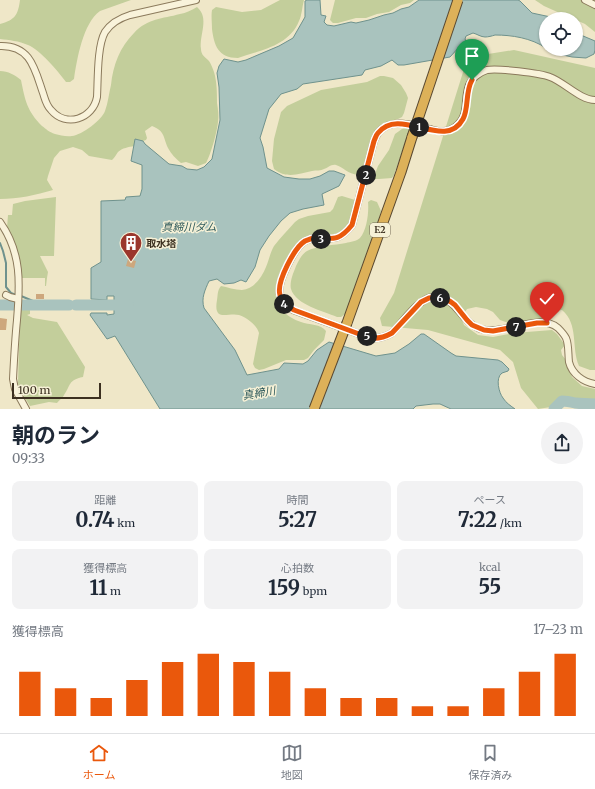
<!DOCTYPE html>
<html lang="ja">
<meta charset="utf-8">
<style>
body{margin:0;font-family:Merriweather,"Noto Sans JP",serif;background:#f2f2f3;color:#1f2937;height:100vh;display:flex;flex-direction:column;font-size:15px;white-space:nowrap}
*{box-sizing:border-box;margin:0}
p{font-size:13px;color:#747a83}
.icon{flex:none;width:22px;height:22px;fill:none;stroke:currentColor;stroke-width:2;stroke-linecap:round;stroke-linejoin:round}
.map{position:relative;height:409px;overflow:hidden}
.drawer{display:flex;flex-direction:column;background:#fff;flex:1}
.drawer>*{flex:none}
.tools{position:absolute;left:539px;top:12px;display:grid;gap:8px}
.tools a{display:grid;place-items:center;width:44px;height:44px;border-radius:50%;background:#fff;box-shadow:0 1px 3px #0004;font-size:20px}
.scale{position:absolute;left:12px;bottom:10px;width:89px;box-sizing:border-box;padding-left:4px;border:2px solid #3c3020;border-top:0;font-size:11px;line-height:14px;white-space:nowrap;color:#3c3020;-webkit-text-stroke:3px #f6f1d7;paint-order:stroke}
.pin{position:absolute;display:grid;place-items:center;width:34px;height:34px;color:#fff;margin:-41px -17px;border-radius:50% 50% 50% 0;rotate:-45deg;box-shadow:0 0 4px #0007}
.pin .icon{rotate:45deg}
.km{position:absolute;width:20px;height:20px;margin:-10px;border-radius:50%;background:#222;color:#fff;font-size:11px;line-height:20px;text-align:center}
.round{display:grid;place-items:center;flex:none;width:42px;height:42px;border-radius:21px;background:#f2f2f3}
.overview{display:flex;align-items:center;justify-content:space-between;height:68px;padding:0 12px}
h1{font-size:22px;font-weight:700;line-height:30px}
.figures{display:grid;grid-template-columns:repeat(3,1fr);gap:6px;height:68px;padding:4px 12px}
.figures div{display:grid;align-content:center;border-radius:8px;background:#f2f2f3;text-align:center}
.figures b{font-size:20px;font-weight:700}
.figures small{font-size:11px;font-weight:400}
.figures p{font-size:11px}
.chart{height:112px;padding:8px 12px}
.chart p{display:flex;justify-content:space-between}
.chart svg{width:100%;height:72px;margin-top:4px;stroke:#ea580c;stroke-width:6}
.tab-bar{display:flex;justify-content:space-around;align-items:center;height:56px;border-top:1px solid #e0e1e3;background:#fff;font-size:11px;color:#747a83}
.tab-bar a{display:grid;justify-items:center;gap:2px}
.tab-bar .active{color:#ea580c}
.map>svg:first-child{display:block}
</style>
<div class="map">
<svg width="595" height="409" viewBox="0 0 595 409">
<rect width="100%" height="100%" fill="#efe7c8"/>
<g fill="#c3ce9b">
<path d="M20,0H131L100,11C83,23 77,59 74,79L70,82H66C58,71 40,50 28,45C19,41 9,40 0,39V24C15,20 18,15 20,0Z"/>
<path d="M280,0H304C302,7 302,15 299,21C289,46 261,50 238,58C218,58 214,45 212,29C212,22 211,16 212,10L216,7L242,12L261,10Z"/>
<polygon points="335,0 414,0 410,3 401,5 389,12 377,14 366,18 356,18 338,23 333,23 330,20"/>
<polygon points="535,0 595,0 595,32 585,24 576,20 576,19 573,19 544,6"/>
<path d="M197,7C210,18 199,35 201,49C201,55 205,57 209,61C211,64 213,69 214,72C217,82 217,93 217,103C218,109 219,116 218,122C217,132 211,154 206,163L198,166L186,162L181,163C176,159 171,154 168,148C163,137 165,131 152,126L145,131L147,138L146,140L143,141L135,139L134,146C129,147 122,148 118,152C116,155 115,157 112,160L89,156L82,150L73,147L60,151L54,158L48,176L47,180L53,190C36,195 18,199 0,199V71C8,71 15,75 21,80C25,100 27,111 42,126C46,129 49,132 55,134C60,135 66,137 72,136C82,135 102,120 105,111C108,103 109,93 111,85C113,65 120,47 134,33C148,18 162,19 180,14C186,13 192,10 197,7Z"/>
<path d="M514,50L595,68V370H590L579,366C571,348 579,324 562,310L553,311L546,318L514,325L500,320L493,312L487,309L476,307L467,309L461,318L464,325L478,335L493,337L514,333L552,330L557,334L565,345L561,350L562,355L566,360L572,377L582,386L595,389V400L538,409L521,388L513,362L500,350L428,330L382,326L380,318L394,293L464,69L488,54Z"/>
<path d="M380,76H384L393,78L401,85L406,93L408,98L404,113L402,117L398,119L385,123L377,128L369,145L364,168L358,175C348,174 343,167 336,165C331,164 328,168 324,169C321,171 316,170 312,171C299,174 286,179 274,169L272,161L274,139L281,112L287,106L321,90L367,82Z"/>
<polygon points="407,127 410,128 394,175 392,178 379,179 373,179 378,166 389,150 395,134 402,129"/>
<path d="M342,196L355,200C355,207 353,212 351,218C346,235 331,235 316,236C313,236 310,236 307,238C298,242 294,250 288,258C279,272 269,292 281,309C286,315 294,320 301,322C309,325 321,324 326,331L324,340L314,350L308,358L304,360H286L264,369L259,370L255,368L253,364L259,333C257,325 246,317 239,315C228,312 213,323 217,300C218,295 217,291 221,286C227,287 235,290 242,290C254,289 262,277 266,267C269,260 270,253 274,246C280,238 288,230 295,222L299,219L308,216L330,212L333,209L338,197Z"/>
<polygon points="56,197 54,256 40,256 48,272 47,278 46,286 45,286 45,278 21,278 7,228 8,215 12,215 13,204 25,201"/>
<path d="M371,200L377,202L381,211L380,215L345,314L341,317H337C323,311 296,305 291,289C290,286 291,280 292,277C293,273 295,269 296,266C299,260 302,254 307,251C316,246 335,245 346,243C350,242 357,241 360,238C367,230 369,212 368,202Z"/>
<path d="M20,310H30V314L27,315L33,318L57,322L85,367L83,377C68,380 71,385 64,395C63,398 59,400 57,403L49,402L30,406L20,390L18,383Z"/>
</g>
<g fill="#a9c3be" stroke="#6f928d">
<path d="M307,0H320L321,15L326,16L324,22L327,25L334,26L351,22L356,23L369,20L384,15L393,13L401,9L409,7L419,0H518L520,1L532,13L560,19H546V48C531,38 512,35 495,35C492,36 488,37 485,37C481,37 477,34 473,33L466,36L465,39L467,43L460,46L450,57L404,65H398L392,60L381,66L365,70L362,75L303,84L297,89L281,94L269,109L260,138L263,147L267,168L284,177L299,179H310L320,176L329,171H334L345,175L339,186L322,194L324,205L303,209L290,213L281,221L269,236L260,250L255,267L246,282L241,280L234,283L224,284L217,279L209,281C205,290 201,298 204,308L235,350L247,375L279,369L284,363L303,364L308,361L317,350L329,342L376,356L395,353L409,344L421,334H424L451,353L456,356L498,360L502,362L509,369L508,371C506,372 504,372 502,373C495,378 499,393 503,398C506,403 511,406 515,409H451L440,404H433L416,406L413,409H160L115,336L107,339L90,315L91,313H107V315L114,314V296H107V300L91,299V268L101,262V201L125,200L126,197L140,196L142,189V165L131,161L135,139L143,141L145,144L169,164L182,166L187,169L197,170L204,167L212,159L220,120L219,87L217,73L219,66L224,59L238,62L246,60L279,46L293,38L305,17V1Z"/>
<polygon points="576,33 595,41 595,50 594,54 586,58 572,57 554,53 548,49 576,49"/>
</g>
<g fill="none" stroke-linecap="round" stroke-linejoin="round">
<g stroke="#6f928d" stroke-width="2">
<polyline points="0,243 3,251 6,263 6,287 11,293 16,295"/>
<polyline points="21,296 33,301 36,301 36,305"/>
</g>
<g stroke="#a9c3be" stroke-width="11">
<polyline points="0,305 69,305"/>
<polyline points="76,305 128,305"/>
<path d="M554,409L562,401C567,401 571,402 575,403C582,404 588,403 595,404"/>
</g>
</g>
<g fill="#cda77d">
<polygon points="128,259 136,261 134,268 126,266"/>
<rect x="36" y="294" width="8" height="5"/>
<polygon points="0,318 7,319 6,330 0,330"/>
</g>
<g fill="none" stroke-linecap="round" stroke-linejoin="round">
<g stroke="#8b7a5c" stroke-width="8">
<g id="minor">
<polyline points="585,0 595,5"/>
<path d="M0,46C31,45 35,70 43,93C45,99 46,105 51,110C66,128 93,119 97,97C98,80 97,46 105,32C111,23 120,18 130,15L196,0"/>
<path d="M595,100C580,100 564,82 550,77C540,73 497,68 487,70C480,72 471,79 469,85C463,100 470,116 455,127C452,129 447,131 444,131C439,132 434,130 429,129C412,125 390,117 378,133C376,136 375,139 374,141L352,225C340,240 335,239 317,238C314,238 309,239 305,241C295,247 276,283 280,295C282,303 287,306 293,310L370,338C378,339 385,337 392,333C403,322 417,300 432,297C451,294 458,313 470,323C475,327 481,330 487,330C507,333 540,313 558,328C561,331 564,334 566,338C569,345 568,354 569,362C572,374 583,382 595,384"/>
<path d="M0,222C22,253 20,284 17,320C15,340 14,359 13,379L15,389L26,409"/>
<polyline points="6,295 10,297 18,299"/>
</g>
</g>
<g stroke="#594830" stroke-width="11">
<polyline id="highway" points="347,323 401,172 412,137"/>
</g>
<use href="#minor" stroke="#f9f3db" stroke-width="6"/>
<use href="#highway" stroke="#ddb159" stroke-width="9"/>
<g stroke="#594830" stroke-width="11" stroke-linecap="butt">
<g id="highway-bridge">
<polyline points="412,137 458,0"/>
<polyline points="314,409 347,323"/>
</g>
</g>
<use href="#highway-bridge" stroke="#ddb159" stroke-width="9"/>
</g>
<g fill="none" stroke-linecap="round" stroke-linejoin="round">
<g stroke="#fff" stroke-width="8">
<path id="route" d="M472,80C465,92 469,108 463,119C445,152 400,105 378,133C376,135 375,139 374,141L352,225C340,240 335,239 317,238C314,238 309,239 305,241C295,247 276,282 280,295C282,303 287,306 294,310L370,338C378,339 385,337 392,333L421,302L429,298L436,297L446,299L451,302L455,305L467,320L472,325L484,330L493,331L537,323H547"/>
</g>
<use href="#route" stroke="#ea580c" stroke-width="5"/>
</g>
<defs>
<g id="building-pin" transform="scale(1.15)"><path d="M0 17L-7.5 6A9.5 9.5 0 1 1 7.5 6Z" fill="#9b362c" stroke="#f6f1d7"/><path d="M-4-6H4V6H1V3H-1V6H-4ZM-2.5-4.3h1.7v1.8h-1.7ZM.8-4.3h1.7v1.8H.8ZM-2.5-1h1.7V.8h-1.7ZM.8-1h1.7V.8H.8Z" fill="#fff"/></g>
</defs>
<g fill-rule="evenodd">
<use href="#building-pin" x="131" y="243"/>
</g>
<g text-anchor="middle" stroke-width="3" stroke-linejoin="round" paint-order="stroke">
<rect fill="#f6f1d7" stroke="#746a57" stroke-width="1" x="370" y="223" width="20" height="14" rx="3"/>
<g font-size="9" font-weight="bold" fill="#3c3020">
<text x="380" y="233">E2</text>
</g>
<g font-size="10" font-weight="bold" fill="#3c3020" stroke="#f6f1d7" text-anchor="start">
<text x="146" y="247">取水塔</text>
</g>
<g font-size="11" font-style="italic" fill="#2f5a5b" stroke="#f6f1d7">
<text x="189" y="231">真締川ダム</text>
<text transform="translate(259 393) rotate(-9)" y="4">真締川</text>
</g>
</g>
</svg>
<div class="tools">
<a><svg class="icon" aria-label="locate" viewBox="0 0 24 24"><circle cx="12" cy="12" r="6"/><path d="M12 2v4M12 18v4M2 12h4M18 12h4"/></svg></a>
</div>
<div class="scale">100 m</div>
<div class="pin" style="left:472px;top:80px;background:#1e9e55"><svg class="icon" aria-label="arrive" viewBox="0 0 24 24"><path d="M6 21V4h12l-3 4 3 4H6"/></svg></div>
<div class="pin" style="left:547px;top:323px;background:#d93025"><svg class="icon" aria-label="check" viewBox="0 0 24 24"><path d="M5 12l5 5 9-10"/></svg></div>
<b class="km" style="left:419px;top:127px">1</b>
<b class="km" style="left:366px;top:175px">2</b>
<b class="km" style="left:321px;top:239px">3</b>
<b class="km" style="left:284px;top:304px">4</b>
<b class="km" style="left:367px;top:336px">5</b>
<b class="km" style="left:440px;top:298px">6</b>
<b class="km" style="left:516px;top:327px">7</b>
</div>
<section class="drawer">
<div class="overview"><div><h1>朝のラン</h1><p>09:33</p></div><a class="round"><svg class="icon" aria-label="share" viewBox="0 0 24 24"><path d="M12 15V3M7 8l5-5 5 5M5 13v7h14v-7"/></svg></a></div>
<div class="figures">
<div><p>距離</p><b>0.74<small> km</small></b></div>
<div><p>時間</p><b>5:27</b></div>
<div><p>ペース</p><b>7:22<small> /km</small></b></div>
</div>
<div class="figures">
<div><p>獲得標高</p><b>11<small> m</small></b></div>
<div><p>心拍数</p><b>159<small> bpm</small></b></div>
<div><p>kcal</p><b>55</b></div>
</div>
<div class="chart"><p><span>獲得標高</span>17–23 m</p>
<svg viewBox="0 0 160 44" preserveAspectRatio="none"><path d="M5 44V17M15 44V27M25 44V33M35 44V22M45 44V11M55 44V6M65 44V11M75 44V17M85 44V27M95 44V33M105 44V33M115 44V38M125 44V38M135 44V27M145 44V17M155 44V6"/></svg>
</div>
</section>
<nav class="tab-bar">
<a class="active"><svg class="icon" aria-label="home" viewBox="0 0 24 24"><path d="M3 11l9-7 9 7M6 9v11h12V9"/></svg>ホーム</a>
<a><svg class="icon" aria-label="map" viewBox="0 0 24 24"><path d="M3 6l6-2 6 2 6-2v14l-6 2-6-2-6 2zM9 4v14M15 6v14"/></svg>地図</a>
<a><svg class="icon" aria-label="saved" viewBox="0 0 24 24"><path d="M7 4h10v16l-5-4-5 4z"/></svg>保存済み</a>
</nav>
